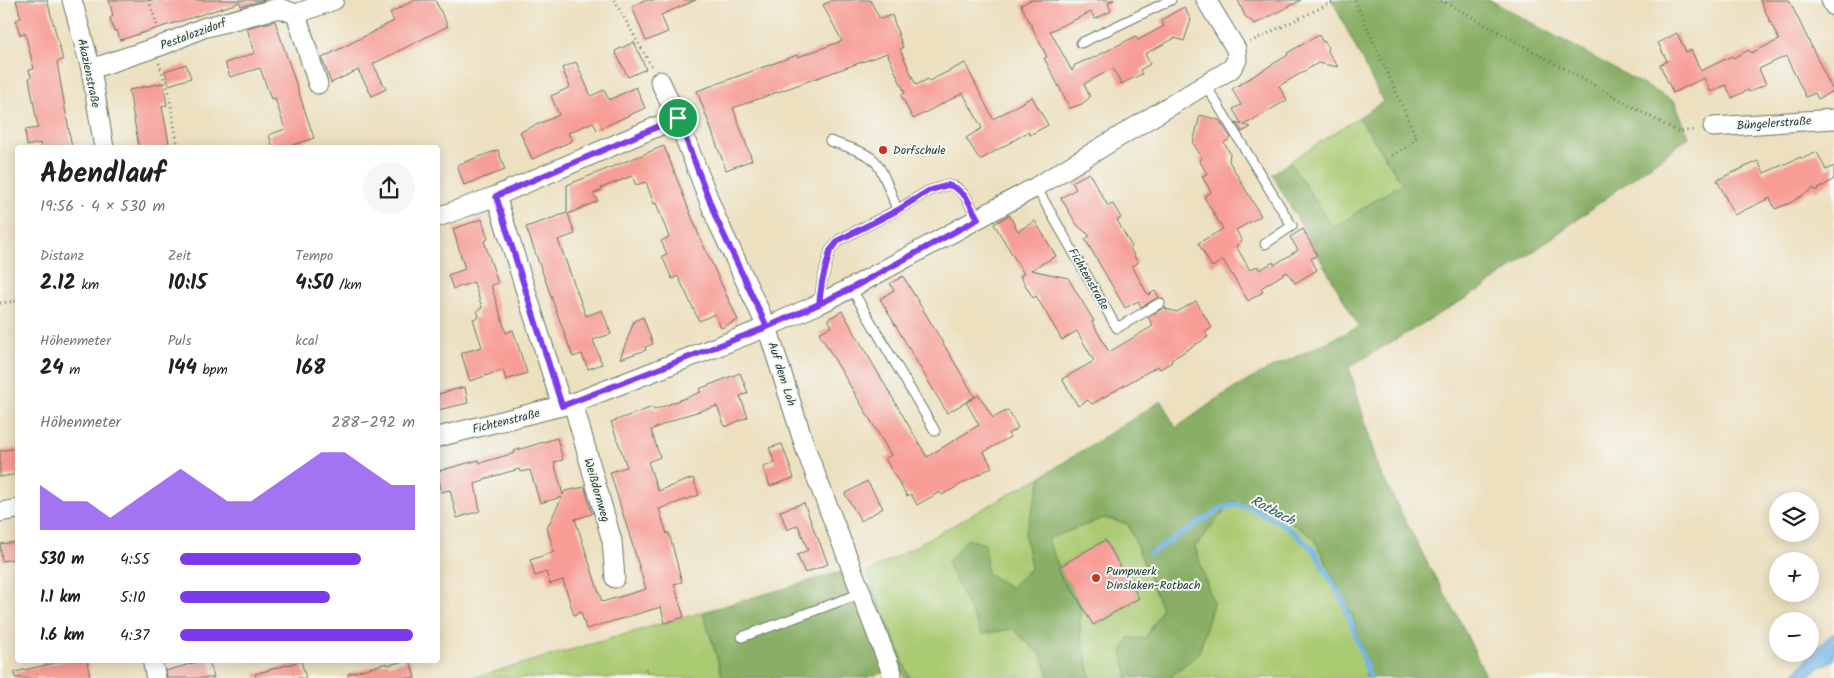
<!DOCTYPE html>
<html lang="de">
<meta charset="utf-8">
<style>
body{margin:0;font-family:Kalam,sans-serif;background:#f6f6f6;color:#202124;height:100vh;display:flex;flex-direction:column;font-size:19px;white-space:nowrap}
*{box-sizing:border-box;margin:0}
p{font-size:16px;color:#757577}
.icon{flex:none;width:28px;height:28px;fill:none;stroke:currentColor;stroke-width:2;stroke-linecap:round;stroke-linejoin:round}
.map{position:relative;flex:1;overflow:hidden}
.panel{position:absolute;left:15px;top:145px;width:425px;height:518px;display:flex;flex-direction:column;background:#fff;border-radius:5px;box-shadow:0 2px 12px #0003}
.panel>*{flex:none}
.controls{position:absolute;left:1769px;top:492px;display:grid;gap:10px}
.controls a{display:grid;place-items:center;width:50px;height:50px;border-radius:50%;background:#fff;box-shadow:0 2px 12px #0003;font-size:25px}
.pin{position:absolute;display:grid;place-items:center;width:42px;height:42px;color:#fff;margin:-21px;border:2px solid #fff;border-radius:50%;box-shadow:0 1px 5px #0007}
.round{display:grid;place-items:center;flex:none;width:52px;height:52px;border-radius:26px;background:#f6f6f6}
.overview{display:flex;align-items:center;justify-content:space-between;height:85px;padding:0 25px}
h1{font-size:28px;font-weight:800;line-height:38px}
.metrics{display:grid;grid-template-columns:repeat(3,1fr);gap:8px;height:85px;padding:5px 25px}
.metrics div{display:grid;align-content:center}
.metrics b{font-size:21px;font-weight:800}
.metrics small{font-size:14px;font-weight:400}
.metrics p{font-size:14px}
.chart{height:140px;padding:10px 25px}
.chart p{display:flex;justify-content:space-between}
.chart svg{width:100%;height:90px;margin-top:5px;fill:#7c3aed;opacity:.7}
ul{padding:0 25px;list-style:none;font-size:16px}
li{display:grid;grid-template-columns:80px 60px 1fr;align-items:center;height:38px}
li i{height:12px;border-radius:6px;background:#7c3aed}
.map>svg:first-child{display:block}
</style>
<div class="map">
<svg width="1834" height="678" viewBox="0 0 1834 678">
<rect width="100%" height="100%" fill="#f6f6f2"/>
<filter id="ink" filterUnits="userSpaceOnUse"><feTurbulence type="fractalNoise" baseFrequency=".02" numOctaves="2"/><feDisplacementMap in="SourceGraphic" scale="10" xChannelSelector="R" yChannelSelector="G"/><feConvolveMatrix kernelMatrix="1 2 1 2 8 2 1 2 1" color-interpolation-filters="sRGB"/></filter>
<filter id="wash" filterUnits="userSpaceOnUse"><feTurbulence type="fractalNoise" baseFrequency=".0096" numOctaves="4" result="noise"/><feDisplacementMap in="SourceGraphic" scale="20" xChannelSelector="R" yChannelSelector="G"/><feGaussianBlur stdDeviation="1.12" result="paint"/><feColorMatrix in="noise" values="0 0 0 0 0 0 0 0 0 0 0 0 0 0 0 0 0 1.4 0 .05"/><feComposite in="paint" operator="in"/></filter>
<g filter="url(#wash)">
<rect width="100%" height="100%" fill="#ece0bf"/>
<g fill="#abcb73" stroke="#658454">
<polygon points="1359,117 1402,183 1333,228 1289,162"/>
<polygon points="1042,476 1025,534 1031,568 1010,587 986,573 967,539 1013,629 1041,655 1050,678 910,678 867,573"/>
<polygon points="1232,501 1276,512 1314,538 1353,617 1366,673 1365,678 1169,678 1199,653 1213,603 1195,547"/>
<polygon points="1104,518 1128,524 1162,609 1146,638 1122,651 1128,678 1091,678 1080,633 1080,602 1094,625 1139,598 1105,540 1059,567 1047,539"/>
<polygon points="703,612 723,678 472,678"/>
</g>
<g fill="#88af65" stroke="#54764c">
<polygon points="1332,0 1490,0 1675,102 1689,137 1488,285 1349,367 1379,470 1430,568 1458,617 1487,678 1365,678 1366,672 1353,617 1314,538 1276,512 1232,501 1195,547 1213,603 1199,653 1169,678 1128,678 1122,651 1129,638 1146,638 1162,609 1128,524 1104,518 1047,539 1059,567 1080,602 1080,633 1091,678 1050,678 1041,655 1013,629 982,634 947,563 967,539 985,544 987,573 1010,587 1031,568 1025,534 1042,476 1161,401 1176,428 1221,396 1265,371 1359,327 1272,174 1290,162 1333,228 1402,183 1359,117 1383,102"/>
<polygon points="844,571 849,589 872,586 910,678 904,678 900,668 865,678 723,678 703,612"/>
</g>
<polygon fill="#72b5e7" stroke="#48798e" points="1834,633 1834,660 1819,668 1805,678 1789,678 1827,638"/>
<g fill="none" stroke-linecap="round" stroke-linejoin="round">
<polyline stroke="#72b5e7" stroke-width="5" points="1150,554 1222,508 1238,504 1255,510 1286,526 1314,550 1344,603 1370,678"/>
</g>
<g id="blocks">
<g fill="#f79d95">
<polygon points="16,0 47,0 63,60 57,62 72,148 41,148 40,143 27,146 25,130 38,128 29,78 31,77 29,70 34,69 25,33 20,35 16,20 21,18"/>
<polygon points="109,0 237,0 238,3 120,40 117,30 114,31 110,18 113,16"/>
<polygon points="239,0 265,0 241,6"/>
<polygon points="415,0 435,0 448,26 373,64 386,89 372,96 358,70 331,83 322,58 394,21 390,13"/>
<polygon points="644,0 696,0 661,15 668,32 646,41 632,7"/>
<polygon points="833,0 870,0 880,19 892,15 903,48 900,49 916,85 928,79 929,81 965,63 993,119 1032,97 1048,125 1030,135 1028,132 980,160 966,138 982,128 963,93 913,119 901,95 905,93 887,53 733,108 752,160 726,170 697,91 797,55 798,57 842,41 823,5"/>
<polygon points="1031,0 1114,0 1108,3 1111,11 1095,19 1091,12 1050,31 1072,71 1075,65 1089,59 1089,60 1136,36 1138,40 1164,26 1161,20 1184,7 1191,20 1184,41 1175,38 1145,54 1150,64 1140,70 1142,74 1121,84 1113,68 1084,84 1090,97 1082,104 1070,108 1044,58 1047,57 1021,5"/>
<polygon points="1238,0 1301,0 1255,24 1245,16"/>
<polygon points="1760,0 1789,0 1833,91 1818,99 1815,93 1806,97 1786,56 1759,69 1766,84 1749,92 1748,90 1732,98 1726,85 1711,92 1704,78 1673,93 1660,65 1667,61 1658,43 1677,33 1686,52 1691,50 1701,71 1732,56 1733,58 1749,50 1751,53 1779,40"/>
<polygon points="275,21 314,138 284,148 273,148 269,135 285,129 275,98 271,99 260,68 230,77 225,63 255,53 247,28"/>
<polygon points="1319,35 1322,41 1325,42 1328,47 1327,50 1338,67 1318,63 1279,86 1287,100 1244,125 1251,127 1242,132 1236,123 1242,125 1233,109 1241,105 1232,89 1288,55 1287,53"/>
<polygon points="634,42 646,69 628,77 615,51"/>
<polygon points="576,62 591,96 604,90 609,100 636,87 645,108 597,130 593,122 568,133 572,141 532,159 520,132 559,115 551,96 570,87 562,68"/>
<polygon points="186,64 191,78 169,85 165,71"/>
<polygon points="163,83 167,105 162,106 170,148 139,148 129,90"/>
<polygon points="1200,115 1219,120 1231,138 1224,143 1230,153 1229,161 1261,216 1236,230 1242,241 1236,246 1250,270 1257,266 1260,270 1273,262 1274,265 1298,250 1290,237 1303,229 1317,255 1311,259 1317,270 1295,283 1287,272 1261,288 1263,292 1248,301 1223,260 1212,267 1198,243 1223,229 1204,197 1211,192 1202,176 1207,174 1199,160 1202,158 1193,143"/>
<polygon points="664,146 700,238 738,320 721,328 715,314 699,321 678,276 672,279 662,256 667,254 661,241 669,237 656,203 654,204 646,182 636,185 632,176 601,188 602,190 593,194 598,201 568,214 575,234 558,240 586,316 602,310 611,334 593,340 602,364 588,369 582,354 573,357 526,227 567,213 567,185"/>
<polygon points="498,150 505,170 464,185 457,165"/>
<polygon points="1817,152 1826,170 1834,166 1834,179 1815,191 1814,188 1790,203 1775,209 1770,198 1734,215 1717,180 1758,161 1764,173 1801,157 1802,159"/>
<polygon points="1089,173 1108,206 1113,204 1121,218 1117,220 1132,247 1130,248 1138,263 1132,266 1148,295 1155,291 1159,297 1141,307 1138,301 1125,308 1085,239 1090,236 1077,225 1061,198 1076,189 1072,182"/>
<polygon points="1009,215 1018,231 1035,221 1056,256 1031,270 1068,278 1094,321 1092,322 1109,352 1153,326 1148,317 1165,307 1166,309 1177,312 1196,301 1212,328 1205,332 1208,337 1171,360 1172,362 1160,369 1158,366 1092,404 1088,400 1078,406 1062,379 1094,361 1077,331 1062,340 1036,296 1033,298 1020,276 1024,274 994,224"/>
<polygon points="482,219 488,239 484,241 498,283 491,285 506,333 513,330 527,373 506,380 503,370 470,381 461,353 482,347 473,319 479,317 477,310 482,308 474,282 453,289 448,275 465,269 453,229"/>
<polygon points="903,276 975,397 947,413 880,299 894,290 890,284"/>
<polygon points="842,311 927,457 979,425 966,402 979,395 993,418 1008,410 1018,428 1008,434 1010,437 984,452 992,467 942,495 940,492 917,505 911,494 907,496 885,459 891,455 819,333 832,326 828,319"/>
<polygon points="643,317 653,344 645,347 646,350 620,359 634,321"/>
<polygon points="740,373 748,393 740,396 748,417 725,427 717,406 683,416 651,430 660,457 648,462 658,491 693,478 699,495 659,509 667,534 669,533 682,582 674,584 684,617 665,623 661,607 586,629 581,612 574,615 563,580 550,584 546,572 535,576 530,560 554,552 547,528 562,497 540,503 530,470 520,472 519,469 484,479 484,481 475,484 480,511 457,518 450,490 441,492 438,471 479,460 480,463 497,458 515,453 514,451 557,438 563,460 554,462 563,495 565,491 585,487 592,514 575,519 602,602 646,589 610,472 627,467 611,422 653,407 654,410 701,392 699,389"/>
<polygon points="465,387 468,403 438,410 438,394"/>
<polygon points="782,444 794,478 770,486 763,467 775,463 769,448"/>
<polygon points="18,448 18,474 0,477 0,451"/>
<polygon points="867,481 883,508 861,521 845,494"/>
<polygon points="804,503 817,538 818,538 828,564 805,573 797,555 808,550 798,525 787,530 780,511"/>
<polygon points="1105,540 1139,598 1093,625 1059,567"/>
<polygon points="18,542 18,558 2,561 0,544"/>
<polygon points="68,660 87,660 90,678 15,678 15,672"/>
<polygon points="204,660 209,660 214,678 167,678 166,671"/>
<polygon points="410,660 415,678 348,678 348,674 387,663 388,665"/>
<polygon points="301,661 306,678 256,678 255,674"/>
</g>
</g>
</g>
<g filter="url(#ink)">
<use href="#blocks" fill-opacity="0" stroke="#677665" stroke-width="1"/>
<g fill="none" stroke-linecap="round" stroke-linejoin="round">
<g stroke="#677665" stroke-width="11">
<g id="service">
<polyline points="1081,43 1171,0"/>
<polyline points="1205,84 1292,226 1265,244"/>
<path d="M830,141C843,146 863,150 874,160C882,168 893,198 897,210"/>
<polyline points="1036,187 1117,328 1160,303"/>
<polyline points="851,288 935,431"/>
<polyline points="819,303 822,282 830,251 839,240 897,210 928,191 948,185 956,187 966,197 978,219"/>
<polyline points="742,637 862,593"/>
</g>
</g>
<g stroke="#677665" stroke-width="21">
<g id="minor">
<polyline points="72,0 91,69 104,148"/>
<polyline points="1831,0 1834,6"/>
<polyline points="296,14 318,84"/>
<polyline points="91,69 163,45 203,28 279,8 296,14 334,0"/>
<polyline points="660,81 677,118 716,218 767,327 806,450 892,673"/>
<polyline points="1713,127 1834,119"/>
<polyline points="496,196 562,406"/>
<polyline points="438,217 496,196 677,118"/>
<polyline points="573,403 612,541 615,578"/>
<polyline points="438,437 573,403 767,327 819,304 851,288 1036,187 1231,69 1237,60 1236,49 1206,0"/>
<polyline points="0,512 18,509"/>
<polyline points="152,660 156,678"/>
</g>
</g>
<g stroke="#677665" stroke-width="3" stroke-dasharray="1 4" stroke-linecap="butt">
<polyline points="149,0 158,28"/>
<polyline points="614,0 652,67"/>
<polyline points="1355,0 1416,137 1408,147 1390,156"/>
<polyline points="1441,0 1678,132 1696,130"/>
<polyline points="1250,42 1337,0"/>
<polyline points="159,63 169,93 178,148"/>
<polyline points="0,303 18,301"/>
<polyline points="646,668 649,678"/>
</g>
<use href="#service" stroke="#fff" stroke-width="9"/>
<use href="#minor" stroke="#fff" stroke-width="19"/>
</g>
</g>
<g fill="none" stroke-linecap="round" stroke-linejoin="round" filter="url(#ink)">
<g stroke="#fff" stroke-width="10">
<polyline id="route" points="678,118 496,196 562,406 767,327 819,304 852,288 978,219 966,197 956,188 948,185 928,191 898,210 839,240 830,251 822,282 819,304 767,327 716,218 678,118"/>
</g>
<use href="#route" stroke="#7c3aed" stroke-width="6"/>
</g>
<g fill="#c8321e" stroke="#f6f6f2" stroke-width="2">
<circle cx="883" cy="150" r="5"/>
<circle cx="1096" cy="578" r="5"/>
</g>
<g text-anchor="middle" stroke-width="4" stroke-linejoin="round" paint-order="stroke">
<g font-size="12" fill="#1f3d34" stroke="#f6f6f2">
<text transform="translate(193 34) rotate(-20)" y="4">Pestalozzidorf</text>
<text transform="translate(89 73) rotate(78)" y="4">Akazienstraße</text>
<text transform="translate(1774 123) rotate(-4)" y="4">Büngelerstraße</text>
<text transform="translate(1089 279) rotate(60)" y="4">Fichtenstraße</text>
<text transform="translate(782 374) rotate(72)" y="4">Auf dem Loh</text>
<text transform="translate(506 421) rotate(-14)" y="4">Fichtenstraße</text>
<text transform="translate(597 490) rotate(74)" y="4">Weißdornweg</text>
</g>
<g font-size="12" fill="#1f3d34" stroke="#f6f6f2" text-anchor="start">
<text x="893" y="154">Dorfschule</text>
<text x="1106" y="575">Pumpwerk<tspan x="1106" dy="14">Dinslaken-Rotbach</tspan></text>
</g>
<g font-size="14" font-style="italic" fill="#345b61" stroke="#f6f6f2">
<text transform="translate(1273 510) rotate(28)" y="5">Rotbach</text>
</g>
</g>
</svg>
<div class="controls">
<a><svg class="icon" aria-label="layers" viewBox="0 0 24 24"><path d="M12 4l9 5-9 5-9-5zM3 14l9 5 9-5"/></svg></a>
<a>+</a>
<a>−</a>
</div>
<div class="pin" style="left:678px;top:118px;background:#1e9e55"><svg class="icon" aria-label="arrive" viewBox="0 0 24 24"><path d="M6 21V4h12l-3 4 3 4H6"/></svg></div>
<section class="panel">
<div class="overview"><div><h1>Abendlauf</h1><p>19:56 · 4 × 530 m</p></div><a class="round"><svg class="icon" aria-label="share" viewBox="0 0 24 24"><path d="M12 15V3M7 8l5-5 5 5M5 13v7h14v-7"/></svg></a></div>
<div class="metrics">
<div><p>Distanz</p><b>2.12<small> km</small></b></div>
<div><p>Zeit</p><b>10:15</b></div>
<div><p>Tempo</p><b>4:50<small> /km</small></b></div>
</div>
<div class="metrics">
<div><p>Höhenmeter</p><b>24<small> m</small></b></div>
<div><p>Puls</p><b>144<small> bpm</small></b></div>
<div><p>kcal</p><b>168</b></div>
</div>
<div class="chart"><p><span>Höhenmeter</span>288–292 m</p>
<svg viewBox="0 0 160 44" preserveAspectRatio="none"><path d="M0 44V22L10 30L20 30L30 38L40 30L50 22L60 14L70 22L80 30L90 30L100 22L110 14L120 6L130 6L140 14L150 22L160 22V44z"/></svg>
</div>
<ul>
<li><b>530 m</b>4:55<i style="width:77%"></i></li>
<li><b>1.1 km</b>5:10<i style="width:64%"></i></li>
<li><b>1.6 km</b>4:37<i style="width:99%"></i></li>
</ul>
</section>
</div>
